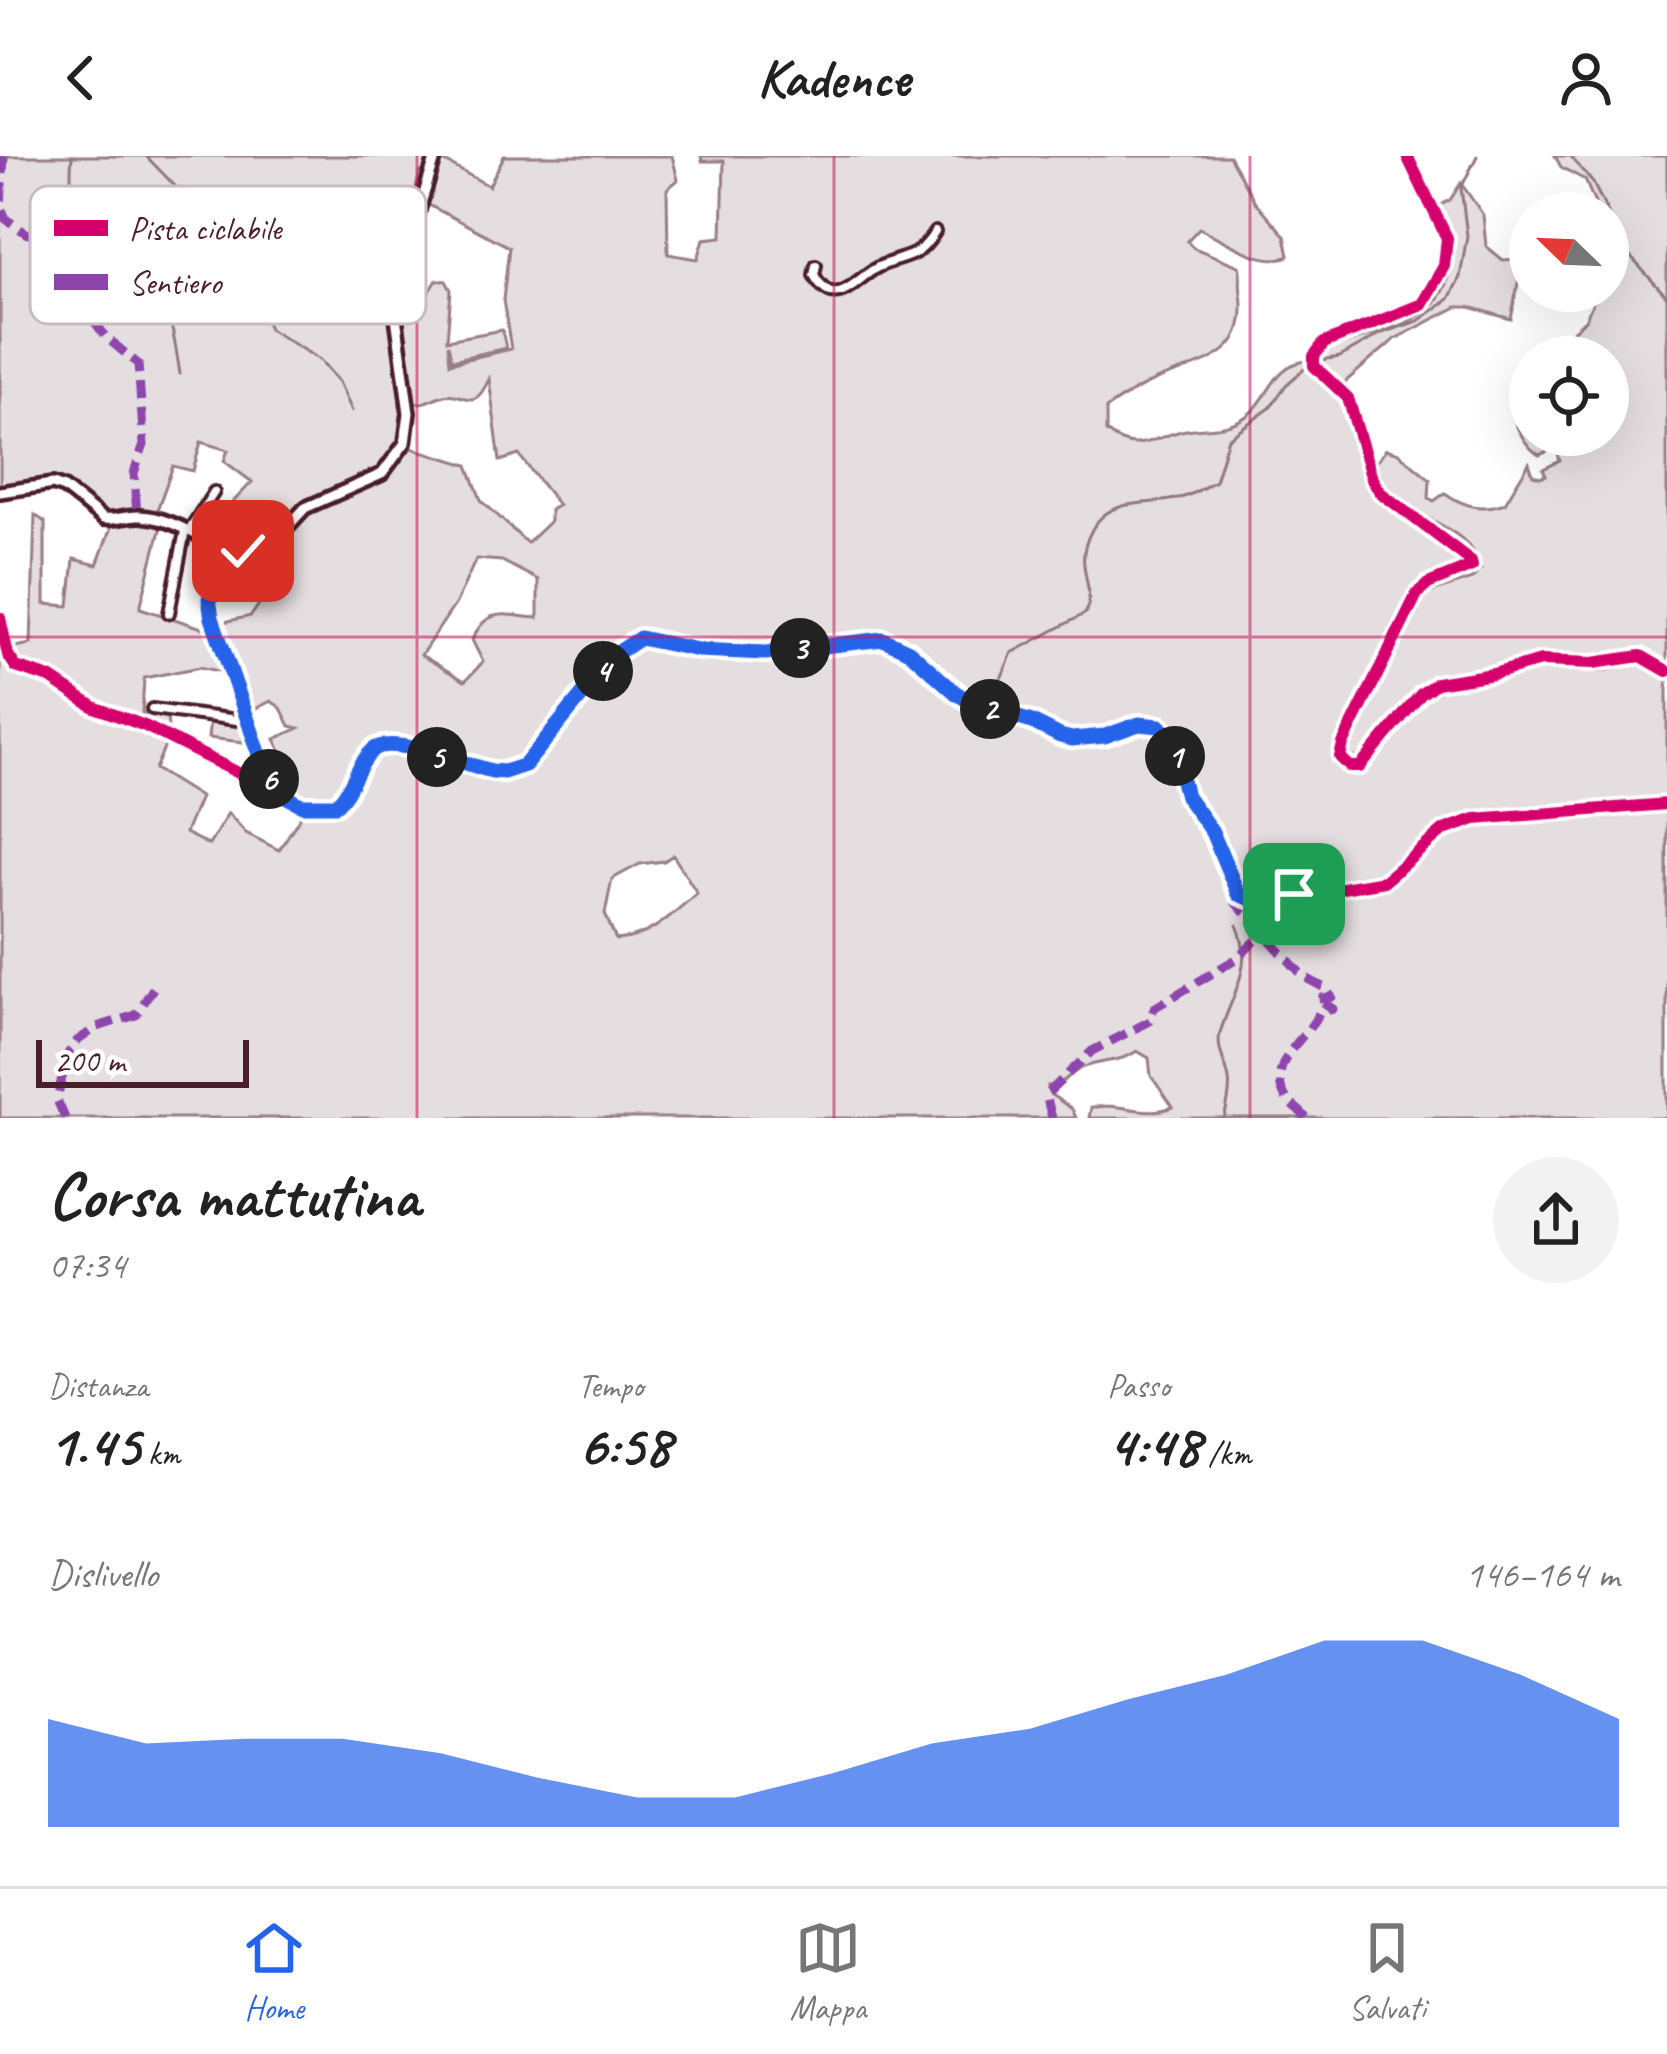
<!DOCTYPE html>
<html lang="it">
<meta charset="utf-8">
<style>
body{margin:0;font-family:Caveat,sans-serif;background:#f2f2f2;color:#222;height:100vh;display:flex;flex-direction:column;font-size:45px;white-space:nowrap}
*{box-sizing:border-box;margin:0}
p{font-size:39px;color:#767676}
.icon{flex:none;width:66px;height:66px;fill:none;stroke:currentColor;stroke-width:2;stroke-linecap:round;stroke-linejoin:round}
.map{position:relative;height:962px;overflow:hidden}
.details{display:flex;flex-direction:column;background:#fff;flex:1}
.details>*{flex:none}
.needle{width:78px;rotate:293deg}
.controls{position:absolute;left:1509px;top:36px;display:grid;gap:24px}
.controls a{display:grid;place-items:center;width:120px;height:120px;border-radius:50%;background:#fff;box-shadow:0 12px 48px #0002;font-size:60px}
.scale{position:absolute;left:36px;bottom:30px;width:213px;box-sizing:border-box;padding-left:12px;border:6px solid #4a1f2b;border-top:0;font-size:33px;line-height:42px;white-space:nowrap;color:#4a1f2b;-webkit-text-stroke:9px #fff;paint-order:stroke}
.pin{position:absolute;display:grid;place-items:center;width:102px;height:102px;color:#fff;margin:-51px;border-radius:24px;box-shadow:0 6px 18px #0006}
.km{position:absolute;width:60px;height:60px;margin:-30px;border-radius:50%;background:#222;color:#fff;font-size:33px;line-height:60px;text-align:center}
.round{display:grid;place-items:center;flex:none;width:126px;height:126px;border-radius:63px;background:#f2f2f2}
.overview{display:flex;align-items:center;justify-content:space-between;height:204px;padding:0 48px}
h1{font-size:66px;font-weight:700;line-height:90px}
.figures{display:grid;grid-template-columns:repeat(3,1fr);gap:18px;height:204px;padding:12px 48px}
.figures div{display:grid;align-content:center}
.figures b{font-size:60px;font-weight:700}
.figures small{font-size:33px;font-weight:400}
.figures p{font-size:33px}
.chart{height:336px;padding:24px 48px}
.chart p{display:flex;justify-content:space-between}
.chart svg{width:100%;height:216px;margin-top:12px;fill:#2563eb;opacity:.7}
header{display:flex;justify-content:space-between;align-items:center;height:156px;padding:0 48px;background:#fff;font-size:54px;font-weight:700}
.dock{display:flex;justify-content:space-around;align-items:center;height:168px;border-top:3px solid #e0e0e0;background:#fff;font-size:33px;color:#767676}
.dock a{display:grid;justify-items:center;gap:6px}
.dock .active{color:#2563eb}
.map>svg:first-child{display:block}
</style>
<header><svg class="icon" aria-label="back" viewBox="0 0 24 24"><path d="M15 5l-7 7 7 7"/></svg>Kadence<svg class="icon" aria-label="person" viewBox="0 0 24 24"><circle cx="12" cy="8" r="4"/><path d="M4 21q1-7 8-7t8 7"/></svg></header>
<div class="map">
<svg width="1667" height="962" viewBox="0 0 1667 962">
<rect width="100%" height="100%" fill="#fff"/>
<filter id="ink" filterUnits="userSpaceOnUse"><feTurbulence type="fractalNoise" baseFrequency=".00833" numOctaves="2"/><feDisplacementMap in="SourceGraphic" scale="24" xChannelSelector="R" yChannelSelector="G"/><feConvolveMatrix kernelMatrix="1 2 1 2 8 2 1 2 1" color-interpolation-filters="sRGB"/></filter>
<g filter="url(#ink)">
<g fill="#e5dee0" stroke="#987e86" stroke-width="3" fill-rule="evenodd">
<path d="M0,0H434L489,30L504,0H672L678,24L667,33L668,98L698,103L704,83L722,81L724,5H702L701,0H1229L1255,46L1285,80L1289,100C1263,112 1223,83 1199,72L1187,85L1194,92L1239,110C1242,120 1239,126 1241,137C1250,204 1201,205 1154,225C1138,232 1120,243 1106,253V276C1137,301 1154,280 1186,274C1209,270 1226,275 1248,259C1273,239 1272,208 1308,205L1311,214L1342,244L1356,296L1376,341L1468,410L1423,425L1410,441L1336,591L1337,607L1348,616L1361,615L1368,609L1420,547L1447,531L1511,522L1541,513L1604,515L1637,507L1667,522V962H1089L1091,952C1118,945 1145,962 1173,951L1151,920L1149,902L1137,895C1120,907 1100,904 1082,912C1068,918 1065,929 1048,930L1050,938L1072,953L1076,962H0V473L5,493L31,488L35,359L45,366V448L69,450L74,403L97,409L113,366L57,324L0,331ZM436,5L423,46L509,91L503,144L511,193L450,207L448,188L452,204L506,192L502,174L447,184L451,134L446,125L437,124L421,150L403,156L412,246C426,249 428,244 441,240C465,232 472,261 489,223L500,305L519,299L558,349L550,354V365L527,387L481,344L468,309L405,290L411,263L400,250L391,124L420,17ZM201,286L228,294L224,305L252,326L232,347C301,381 256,374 275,425L251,460L215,468L247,557L271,545L281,552L290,570L299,572L275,583L291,615L300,661L279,694L246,677L228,657L209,689L185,677L200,641L155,613L169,581L167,561L142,557L144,522L200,511L227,517L212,469L202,472L140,452L161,370L153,365L173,310L193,315ZM476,403L502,405L538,424V462C505,460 488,449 472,484L483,506L465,525L421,499L456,447ZM673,699L697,737C671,759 651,782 616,784L605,758L612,723L640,708L664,705Z"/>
<path d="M1555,0H1667V505L1638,494L1590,503L1545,499L1432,522L1410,539L1359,600L1350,603L1348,594L1426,438L1472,423L1481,413C1473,371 1413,363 1387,335C1381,327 1378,318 1374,309L1386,293L1399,297L1430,323L1429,342L1434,345L1445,337C1465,351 1481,355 1505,347L1529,307L1533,319L1540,321L1546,319L1543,313L1560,305L1556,292L1539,299C1526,291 1513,269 1514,254L1530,259V279H1608V201H1576L1565,191L1569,178L1585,164L1598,135H1608V57H1599L1585,24L1561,11Z"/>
<path d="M1461,27L1483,59L1486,90L1503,104L1518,103L1520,117L1511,163L1470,151H1457L1395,183L1344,227L1321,205L1324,195C1352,183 1401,174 1424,156C1460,130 1453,85 1437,51L1450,44Z"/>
<polygon points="210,563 244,567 243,586 208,582"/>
</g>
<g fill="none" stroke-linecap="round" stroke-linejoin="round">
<g stroke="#91787e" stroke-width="3">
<path d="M72,0C67,46 79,76 118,103C127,110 141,114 150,122C169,139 176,193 180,218"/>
<polyline points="146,0 224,81 235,112 254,132 269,173 320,204 339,226 352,255"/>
<polyline points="1570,0 1593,27 1607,55"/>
<polyline points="1608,58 1627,97 1667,141"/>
<polyline points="1320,204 1340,201 1382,177 1418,165 1449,143 1460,121 1467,80 1461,32 1477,0"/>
<path d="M1000,525L1012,497L1086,457C1095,435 1079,414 1085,391C1100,337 1141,352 1180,342C1193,339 1204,331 1215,325L1228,282L1270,252L1286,229L1310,208"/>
<path d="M1224,962C1227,951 1231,936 1229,924C1227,908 1216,895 1220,877C1232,837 1255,811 1237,769"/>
</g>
<g stroke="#4a1f2b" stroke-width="16">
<g id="street">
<path d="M816,109L814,119C836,157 854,123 878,111C905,99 918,104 935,76"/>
<polyline points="189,375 214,336"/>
<polyline points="221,392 222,413 209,443 212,462 272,633"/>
<polyline points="169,457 185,375"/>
<polyline points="152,553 245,565"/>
</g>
</g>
<g stroke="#4a1f2b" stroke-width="18">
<g id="secondary">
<polyline points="1407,0 1447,82 1444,110 1422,148 1324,187 1314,200 1314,210 1348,242 1372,323 1381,337 1471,405 1472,410 1428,428 1417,438 1343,588 1340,601 1350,611 1360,611 1421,538 1436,527 1493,518 1541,505 1593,507 1641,500 1667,515"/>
<path d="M0,336L53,328L64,332L103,363C116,365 127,359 140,360C188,363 213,402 267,393L305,352L382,318L405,287L409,257L395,153L399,117L436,0"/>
<path d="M0,462L8,499L16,511L50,522L94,551L145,570L302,649H336C354,633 357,600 380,590C414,575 475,630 525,609L617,497L631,485L647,481L698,494L735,497L883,483L909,495L974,548L1032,565L1060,580L1073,583L1105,580L1139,568L1160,570L1171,583L1186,640L1225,702L1231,728L1238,738L1259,746L1384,725L1444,674L1475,663L1667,648"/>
</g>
</g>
<use href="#street" stroke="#fff" stroke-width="8"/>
<use href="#secondary" stroke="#fff" stroke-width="9"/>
<g stroke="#8e44ad" stroke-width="9" stroke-dasharray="18 9" stroke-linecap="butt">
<polyline points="4,0 1,51 6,63 26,77 65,90 91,124 87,156 107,182 138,208 144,289 134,317 137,359"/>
<path d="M1233,744L1304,821L1323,831L1332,841L1317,842L1333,853L1319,857C1307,883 1264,907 1286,942C1290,949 1301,954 1306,962"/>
<polyline points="65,962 57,944 67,899 77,885 97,871 136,859 157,826"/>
<polyline points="1052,962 1046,939 1092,895 1150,865 1154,852 1236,803 1262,779"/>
</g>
<g stroke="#fff" stroke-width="20">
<g id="cycleway">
<polyline points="1407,0 1447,82 1444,110 1422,148 1324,187 1314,200 1314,210 1348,242 1372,323 1381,337 1471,405 1472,410 1428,428 1417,438 1343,588 1340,601 1350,611 1360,611 1421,538 1436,527 1493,518 1541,505 1593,507 1641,500 1667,515"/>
<path d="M0,462L8,499L16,511L50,522L94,551L145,570L302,649H336C354,633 357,600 380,590C414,575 475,630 525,609L617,497L631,485L647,481L698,494L735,497L883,483L909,495L974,548L1032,565L1060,580L1073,583L1105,580L1139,568L1160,570L1171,583L1186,640L1225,702L1231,728L1238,738L1259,746L1384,725L1444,674L1475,663L1667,648"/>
</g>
</g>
<use href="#cycleway" stroke="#d6006c" stroke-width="12"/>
</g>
</g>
<g fill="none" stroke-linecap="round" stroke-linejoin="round" filter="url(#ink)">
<g stroke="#fff" stroke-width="24">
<path id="route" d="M243,395L221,392L222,413L209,443L212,462L272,633L302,649H336C353,634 356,609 373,594C392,578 467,609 492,615L504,616L525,609L617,497L640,482L698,494L766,497L883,483L909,495L956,537L974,548L1032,566L1060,580L1072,583L1105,580L1139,568L1160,570L1171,583L1186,640L1212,676L1238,738L1259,746L1294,738"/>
</g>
<use href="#route" stroke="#2563eb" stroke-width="15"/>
</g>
<path fill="none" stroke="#c2185b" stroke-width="3" stroke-opacity="0.55" d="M417,0V962M834,0V962M1250,0V962M0,481H1667"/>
<rect x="30" y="30" width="396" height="138" rx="18" fill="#fff" stroke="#c9bcbf" stroke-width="3"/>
<rect x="54" y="64" width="54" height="16" fill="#d6006c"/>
<rect x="54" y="118" width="54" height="16" fill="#8e44ad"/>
<g font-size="33" fill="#4a1f2b">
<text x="129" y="84">Pista ciclabile</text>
<text x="129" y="138">Sentiero</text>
</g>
</svg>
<div class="controls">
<a><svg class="needle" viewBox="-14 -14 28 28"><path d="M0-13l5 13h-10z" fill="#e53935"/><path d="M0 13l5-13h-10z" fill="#767676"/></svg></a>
<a><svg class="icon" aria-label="locate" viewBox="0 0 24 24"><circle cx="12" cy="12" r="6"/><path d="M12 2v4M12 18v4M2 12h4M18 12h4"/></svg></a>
</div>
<div class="scale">200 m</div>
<div class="pin" style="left:1294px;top:738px;background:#1e9e55"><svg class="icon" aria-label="arrive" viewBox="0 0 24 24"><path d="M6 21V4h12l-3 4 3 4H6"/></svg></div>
<div class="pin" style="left:243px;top:395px;background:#d93025"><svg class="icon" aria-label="check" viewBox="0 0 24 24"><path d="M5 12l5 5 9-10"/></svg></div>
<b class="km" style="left:1175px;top:600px">1</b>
<b class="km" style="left:990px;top:553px">2</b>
<b class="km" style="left:800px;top:492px">3</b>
<b class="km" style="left:603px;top:515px">4</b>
<b class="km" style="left:437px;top:601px">5</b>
<b class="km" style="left:269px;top:623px">6</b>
</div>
<section class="details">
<div class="overview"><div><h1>Corsa mattutina</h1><p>07:34</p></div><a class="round"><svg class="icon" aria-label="share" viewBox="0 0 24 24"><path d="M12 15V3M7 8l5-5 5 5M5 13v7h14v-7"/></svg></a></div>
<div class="figures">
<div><p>Distanza</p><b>1.45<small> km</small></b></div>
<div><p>Tempo</p><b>6:58</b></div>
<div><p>Passo</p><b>4:48<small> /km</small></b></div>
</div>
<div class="chart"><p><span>Dislivello</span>146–164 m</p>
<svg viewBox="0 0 160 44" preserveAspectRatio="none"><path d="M0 44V22L10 27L20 26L30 26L40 29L50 34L60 38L70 38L80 33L90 27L100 24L110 18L120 13L130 6L140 6L150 13L160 22V44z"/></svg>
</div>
</section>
<nav class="dock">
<a class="active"><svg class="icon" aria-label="home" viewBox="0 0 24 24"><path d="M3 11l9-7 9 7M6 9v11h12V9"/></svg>Home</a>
<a><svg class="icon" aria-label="map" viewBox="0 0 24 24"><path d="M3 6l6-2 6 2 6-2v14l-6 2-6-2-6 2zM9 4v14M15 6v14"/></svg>Mappa</a>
<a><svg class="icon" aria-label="saved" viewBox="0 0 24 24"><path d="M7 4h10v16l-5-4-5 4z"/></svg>Salvati</a>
</nav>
